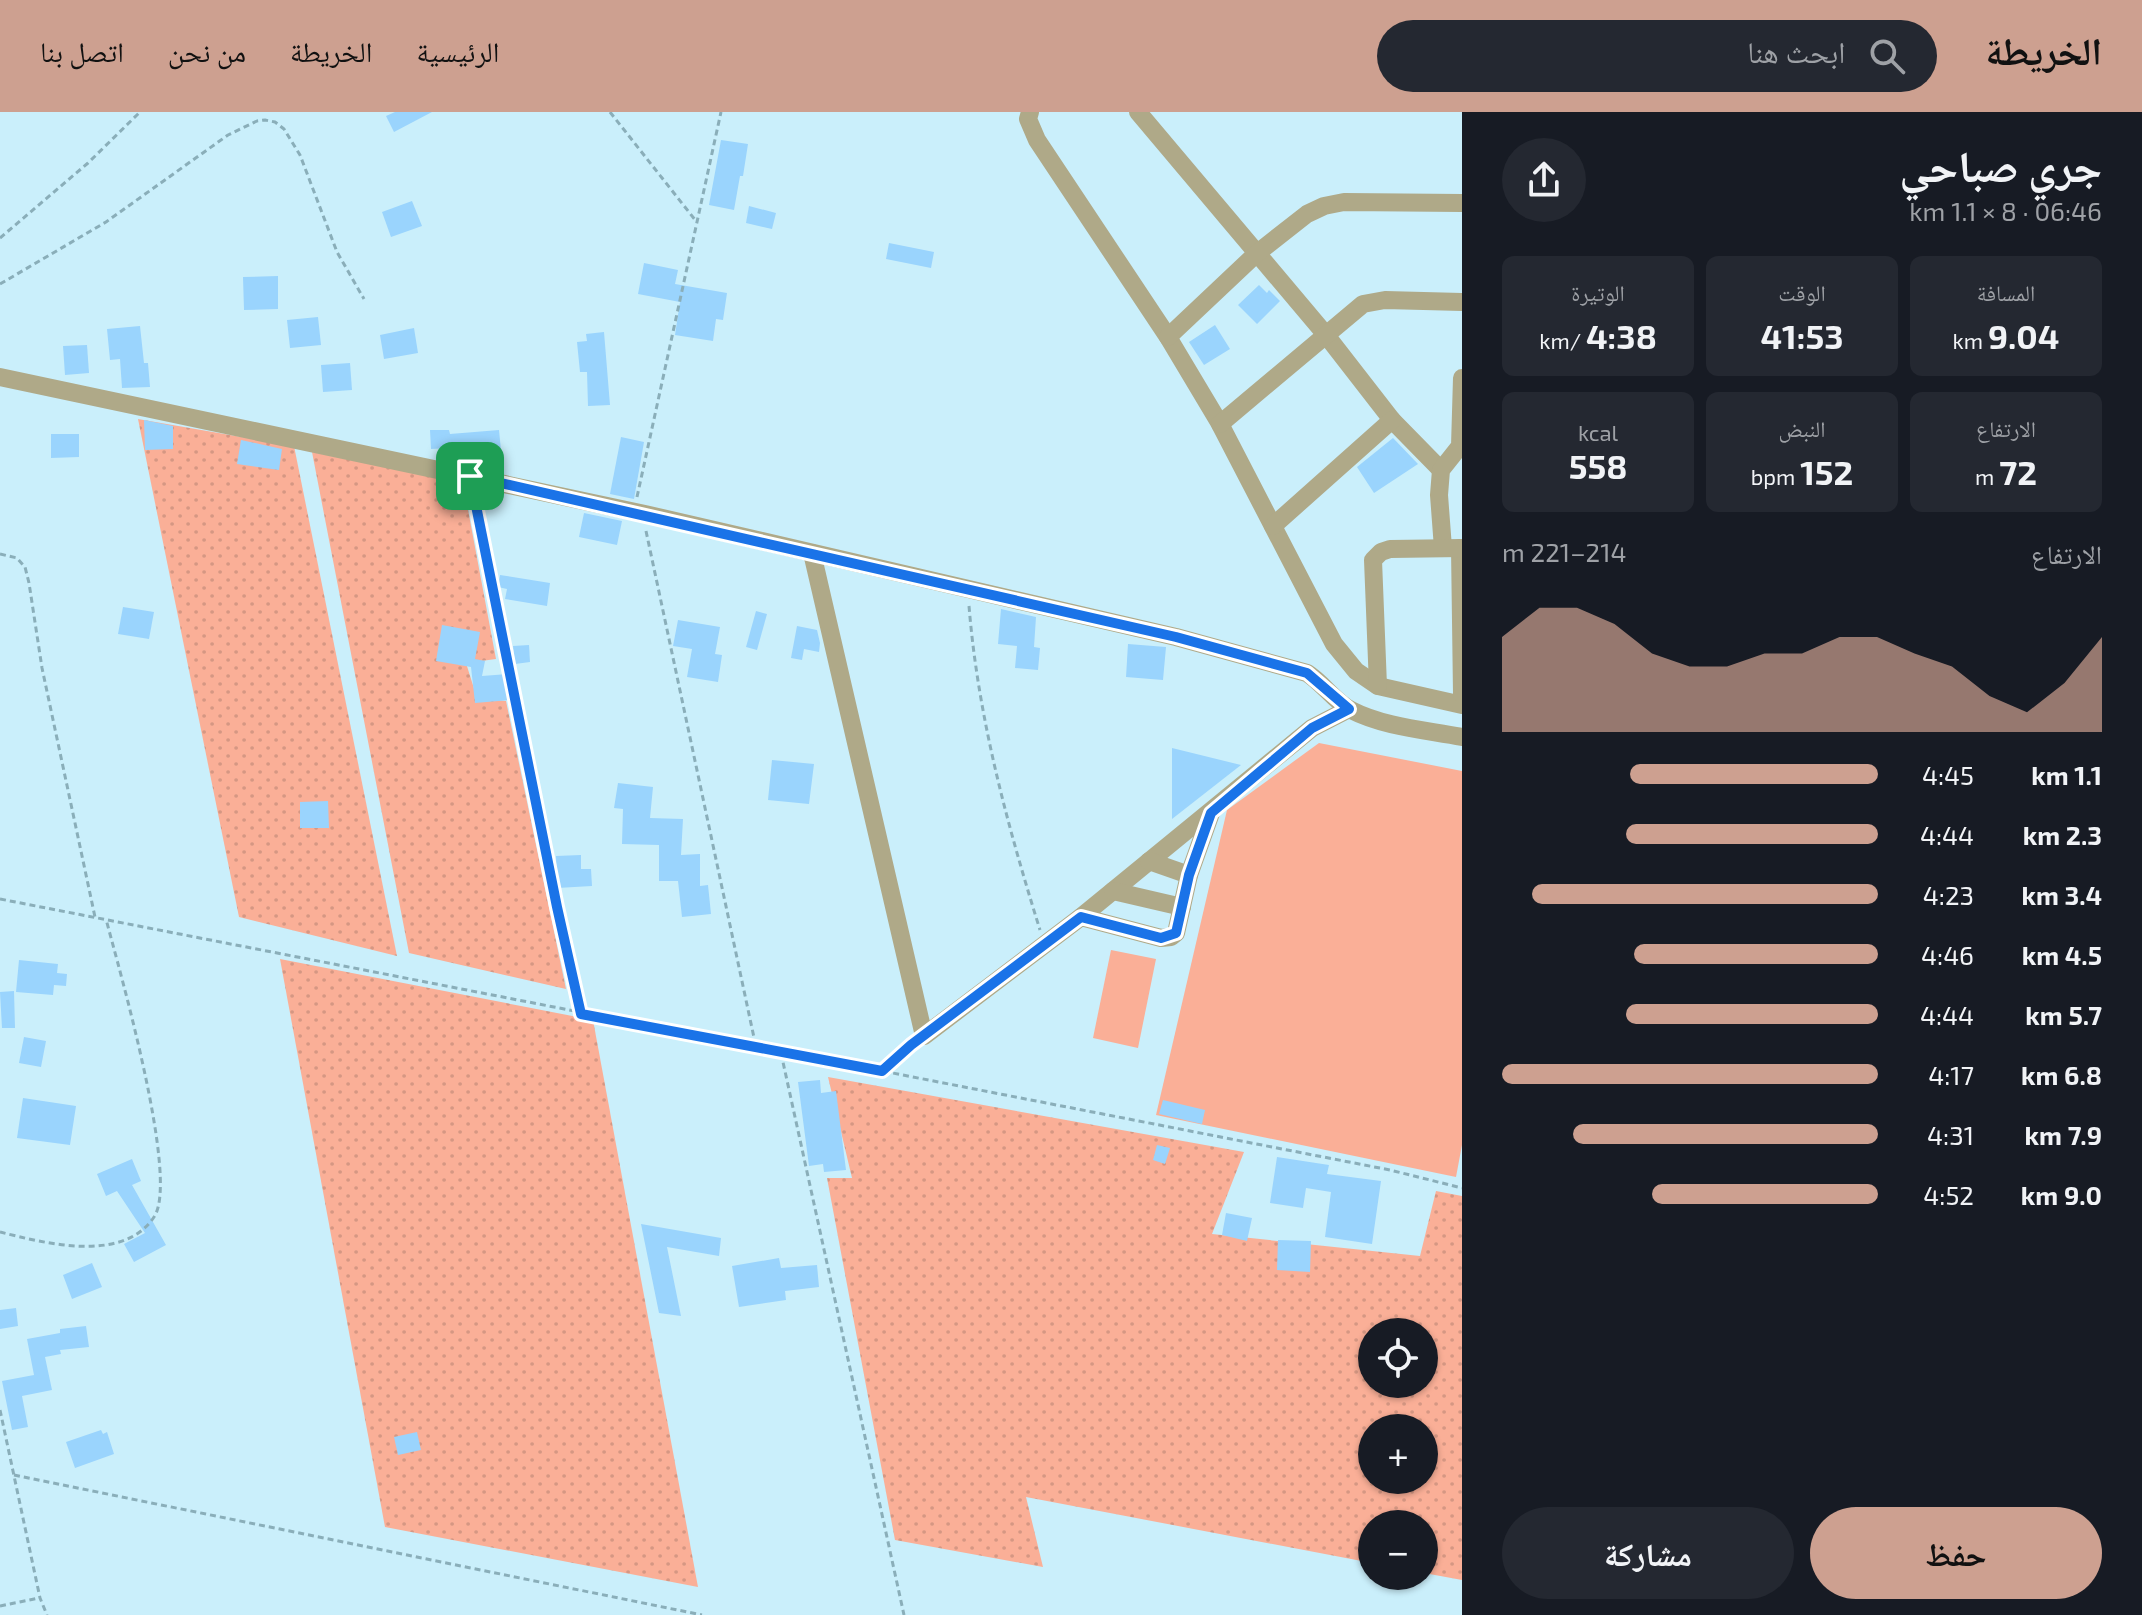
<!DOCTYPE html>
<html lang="ar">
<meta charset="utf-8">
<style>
body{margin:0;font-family:"Exo 2","Noto Naskh Arabic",sans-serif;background:#242831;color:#f1f3f6;direction:rtl;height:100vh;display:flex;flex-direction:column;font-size:30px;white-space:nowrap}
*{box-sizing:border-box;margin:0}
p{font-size:26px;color:#9ea1a6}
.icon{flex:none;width:44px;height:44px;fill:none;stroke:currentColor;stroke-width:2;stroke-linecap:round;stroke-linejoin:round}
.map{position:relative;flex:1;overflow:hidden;direction:ltr}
.panel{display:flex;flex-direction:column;background:#171b24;width:680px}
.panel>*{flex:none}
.tools{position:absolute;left:1358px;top:1206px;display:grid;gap:16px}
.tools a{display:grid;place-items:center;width:80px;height:80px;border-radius:50%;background:#171b24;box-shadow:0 2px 6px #0004;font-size:40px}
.pin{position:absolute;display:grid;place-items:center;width:68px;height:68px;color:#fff;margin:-34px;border-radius:16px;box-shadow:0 4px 12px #0006}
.round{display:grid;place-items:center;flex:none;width:84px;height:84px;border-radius:42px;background:#242831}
.headline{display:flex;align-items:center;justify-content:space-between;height:136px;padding:0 40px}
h1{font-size:44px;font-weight:700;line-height:60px}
.stats{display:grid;grid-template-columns:repeat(3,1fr);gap:12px;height:136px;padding:8px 40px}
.stats div{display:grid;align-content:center;border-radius:12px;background:#242831;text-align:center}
.stats b{font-size:34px;font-weight:700}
.stats small{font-size:22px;font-weight:400}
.stats p{font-size:22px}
.chart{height:224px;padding:16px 40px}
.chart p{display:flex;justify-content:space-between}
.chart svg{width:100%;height:144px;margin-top:8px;fill:#cda090;opacity:.7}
.primary-button{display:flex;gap:16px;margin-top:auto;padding:16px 40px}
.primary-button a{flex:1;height:92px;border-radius:48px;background:#cda090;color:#111;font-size:32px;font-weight:700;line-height:92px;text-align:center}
.primary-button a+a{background:#242831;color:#f1f3f6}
ul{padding:0 40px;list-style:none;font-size:26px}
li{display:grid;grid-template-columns:128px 96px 1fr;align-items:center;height:60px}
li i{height:20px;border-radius:10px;background:#cda090}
header{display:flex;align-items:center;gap:48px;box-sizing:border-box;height:112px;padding:0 40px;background:#cda090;color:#111}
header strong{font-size:38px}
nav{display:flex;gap:44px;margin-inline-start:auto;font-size:28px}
.search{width:560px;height:72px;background:#242831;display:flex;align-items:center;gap:20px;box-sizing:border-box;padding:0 28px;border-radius:44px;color:#9ea1a6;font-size:30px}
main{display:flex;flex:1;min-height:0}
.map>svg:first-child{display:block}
</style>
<header>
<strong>الخريطة</strong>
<div class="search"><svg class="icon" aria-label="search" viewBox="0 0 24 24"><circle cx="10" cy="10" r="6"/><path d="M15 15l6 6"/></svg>ابحث هنا</div>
<nav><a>الرئيسية</a><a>الخريطة</a><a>من نحن</a><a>اتصل بنا</a></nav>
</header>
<main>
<section class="panel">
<div class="headline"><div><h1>جري صباحي</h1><p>06:46 · 8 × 1.1 km</p></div><a class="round"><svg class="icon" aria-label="share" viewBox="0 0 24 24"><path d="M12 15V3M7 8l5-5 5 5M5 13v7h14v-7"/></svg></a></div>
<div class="stats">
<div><p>المسافة</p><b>9.04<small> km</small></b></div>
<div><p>الوقت</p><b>41:53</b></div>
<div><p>الوتيرة</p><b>4:38<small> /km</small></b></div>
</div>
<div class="stats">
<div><p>الارتفاع</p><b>72<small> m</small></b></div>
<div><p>النبض</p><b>152<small> bpm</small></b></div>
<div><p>kcal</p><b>558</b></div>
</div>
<div class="chart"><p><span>الارتفاع</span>214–221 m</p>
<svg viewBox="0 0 160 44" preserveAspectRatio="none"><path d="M0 44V15L10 6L20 6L30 11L40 20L50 24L60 24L70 20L80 20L90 15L100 15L110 20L120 24L130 33L140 38L150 29L160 15V44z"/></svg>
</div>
<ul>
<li><b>1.1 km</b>4:45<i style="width:66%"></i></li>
<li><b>2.3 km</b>4:44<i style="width:67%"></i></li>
<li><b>3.4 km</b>4:23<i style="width:92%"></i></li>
<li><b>4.5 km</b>4:46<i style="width:65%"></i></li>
<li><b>5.7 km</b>4:44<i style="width:67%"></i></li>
<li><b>6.8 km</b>4:17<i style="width:100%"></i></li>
<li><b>7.9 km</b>4:31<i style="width:81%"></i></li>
<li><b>9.0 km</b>4:52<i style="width:60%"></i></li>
</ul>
<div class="primary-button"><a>حفظ</a><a>مشاركة</a></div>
</section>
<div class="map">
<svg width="1462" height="1503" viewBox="0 0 1462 1503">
<defs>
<pattern id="green-dots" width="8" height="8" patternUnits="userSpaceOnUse" patternTransform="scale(2)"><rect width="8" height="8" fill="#faaf97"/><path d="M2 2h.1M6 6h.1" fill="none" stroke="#d59783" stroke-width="1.8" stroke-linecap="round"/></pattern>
</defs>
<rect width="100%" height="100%" fill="#caeffb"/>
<g fill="url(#green-dots)" fill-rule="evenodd">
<polygon points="138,307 294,334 397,844 239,805"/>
<polygon points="312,340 463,371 496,547 466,551 477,586 506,589 566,877 409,841"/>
<polygon points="280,847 593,908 698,1475 385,1415"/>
<path d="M828,965L1244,1040L1212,1122L1420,1144L1436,1079L1462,1084V1468L1424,1461V1412H1372V1451L1026,1385L1043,1455L895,1428L827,1066H852ZM1372,1220H1424V1272H1372ZM1372,1316H1424V1368H1372Z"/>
</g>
<g fill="#faaf97">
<polygon points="1319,631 1462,659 1462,1033 1456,1065 1156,1003 1227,698"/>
<polygon points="1111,838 1156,847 1138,936 1093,926"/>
</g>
<g fill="#9ad4fd">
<polygon points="395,0 432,0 394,20 386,4"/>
<polygon points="721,28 748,32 743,64 740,64 734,98 709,93"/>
<polygon points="412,89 422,114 391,125 382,100"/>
<polygon points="749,94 776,101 772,117 746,111"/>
<polygon points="889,131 934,140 931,156 886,147"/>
<polygon points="644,151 678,158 675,172 727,181 723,208 716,207 713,229 675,223 680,190 638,182"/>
<polygon points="278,164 278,197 244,198 243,165"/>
<polygon points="1259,173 1267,181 1269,178 1280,189 1257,212 1238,193"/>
<polygon points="318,205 321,233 290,236 287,208"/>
<polygon points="1215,213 1230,237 1204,253 1189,230"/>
<polygon points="140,214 144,251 148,251 150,275 122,276 120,247 110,248 107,217"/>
<polygon points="414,216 418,241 384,247 380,223"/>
<polygon points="604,220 610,293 588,294 587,260 580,260 577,230 587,229 586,222"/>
<polygon points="87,233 89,261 65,263 63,234"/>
<polygon points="350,251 352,278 323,280 321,253"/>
<polygon points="144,308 173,314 173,337 145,338"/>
<polygon points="430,318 449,318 450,322 499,318 503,358 469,352 467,335 431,337"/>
<polygon points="51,322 79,322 79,345 51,346"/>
<polygon points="621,325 644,330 634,387 610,382"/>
<polygon points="1393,326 1418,352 1374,381 1357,355"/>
<polygon points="241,328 282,337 279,358 237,352"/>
<polygon points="584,401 622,409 617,433 579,425"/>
<polygon points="500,463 550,471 547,494 505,487 507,477 498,475"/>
<polygon points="123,495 154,500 149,527 118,522"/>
<polygon points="1001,497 1036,505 1034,535 1040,536 1038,558 1015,556 1017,534 998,532"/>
<polygon points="756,499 767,502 757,538 746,535"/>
<polygon points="678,508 720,515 715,542 722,543 718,570 687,565 692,537 673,534"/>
<polygon points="442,513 480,520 475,547 485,549 482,564 508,562 510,588 475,591 471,555 436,549"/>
<polygon points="797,514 817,518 820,531 819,540 804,537 802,548 791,546"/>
<polygon points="1128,532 1166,535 1163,568 1126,565"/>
<polygon points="529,533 530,550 515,552 513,534"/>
<polygon points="1172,636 1241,653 1172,707"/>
<polygon points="772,648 814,652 809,692 768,688"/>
<polygon points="618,671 653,675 650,706 683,707 681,743 700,742 700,774 708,773 711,802 682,805 678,769 659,769 659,733 622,732 623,697 614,696"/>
<polygon points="328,689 329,716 300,716 300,690"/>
<polygon points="581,743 581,757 591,757 592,774 557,776 556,744"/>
<polygon points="19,848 58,852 57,861 67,862 66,874 54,873 53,883 16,880"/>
<polygon points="14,879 15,916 2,916 0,880"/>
<polygon points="24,925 46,929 41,955 19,951"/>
<polygon points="820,968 821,981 836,979 846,1058 824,1060 823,1052 809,1054 798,970"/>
<polygon points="23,986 76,994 70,1033 17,1026"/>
<polygon points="1163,988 1205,998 1202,1012 1159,1002"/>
<polygon points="1157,1033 1170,1036 1165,1052 1153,1048"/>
<polygon points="1277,1045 1329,1053 1327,1062 1381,1069 1372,1132 1325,1125 1331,1080 1306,1076 1303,1096 1270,1091"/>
<polygon points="132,1047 141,1069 132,1073 166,1133 134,1150 124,1132 145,1121 117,1079 106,1084 97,1062"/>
<polygon points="1226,1101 1252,1106 1247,1129 1222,1123"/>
<polygon points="641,1112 721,1126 719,1144 667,1135 681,1204 659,1201"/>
<polygon points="1278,1128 1311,1129 1310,1160 1277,1158"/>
<polygon points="779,1146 781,1156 817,1153 819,1175 785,1179 786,1188 739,1195 732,1154"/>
<polygon points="92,1151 102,1175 72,1187 63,1163"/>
<polygon points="16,1196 18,1214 0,1217 0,1198"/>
<polygon points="86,1214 89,1235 60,1238 61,1242 45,1245 52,1278 22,1284 28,1315 12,1318 2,1269 34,1263 27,1227 60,1221 60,1217"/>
<polygon points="101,1318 103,1322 107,1320 114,1342 75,1356 66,1330"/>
<polygon points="417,1320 421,1338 398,1343 394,1325"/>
</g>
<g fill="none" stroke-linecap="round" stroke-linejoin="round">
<g stroke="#8aaeb9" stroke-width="3" stroke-dasharray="6 4" stroke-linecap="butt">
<polyline points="610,0 696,109"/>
<polyline points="0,126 88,51 140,0"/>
<polyline points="0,172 106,110 228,23 257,9 265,8 275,10 284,17 300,43 337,140 364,187"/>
<polyline points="474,383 557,795 581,900"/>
<polyline points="637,385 721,0"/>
<polyline points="646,419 756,935"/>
<polyline points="0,442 17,446 25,455 29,471 42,556 95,805"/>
<path d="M969,494C978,605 1007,712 1040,818"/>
<polyline points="0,787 1390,1058 1462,1076"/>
<polyline points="781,941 904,1503"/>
<polyline points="882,959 911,933"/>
<path d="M0,1120C44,1131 123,1152 154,1105C180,1067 119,857 106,807"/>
<polyline points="0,1298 40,1486 47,1503"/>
<polyline points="14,1363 702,1503"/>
<polyline points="0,1494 39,1486"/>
</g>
<g stroke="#afa988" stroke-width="18">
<polyline points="1030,0 1028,7 1037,28 1168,225 1220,312 1334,532 1356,559 1378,574 1462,593"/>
<polyline points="1138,0 1326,223 1392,308 1441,358"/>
<polyline points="1168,225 1256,142 1307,102 1324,94 1344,90 1462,91"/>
<path d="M0,265L645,402L1176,525L1307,561C1323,571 1335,590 1351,598C1384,615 1426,618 1462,625"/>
<polyline points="1220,312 1363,192 1385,188 1462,190"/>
<polyline points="1273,414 1392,308"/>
<polyline points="1443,436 1439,383 1441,358 1460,334 1462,266"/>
<polyline points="1460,436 1462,582"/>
<polyline points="812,441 924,924 1081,805 1312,616 1349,597"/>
<polyline points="1378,574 1373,448 1381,440 1390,437 1462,436"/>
<polyline points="1149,749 1189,763"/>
<polyline points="1113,779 1182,795"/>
<polyline points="1081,805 1161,826 1171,825 1176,821 1189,763 1211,701"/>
</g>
</g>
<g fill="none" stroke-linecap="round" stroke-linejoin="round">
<g stroke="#fff" stroke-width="16">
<polygon id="route" points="470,364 1176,525 1307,561 1349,597 1312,616 1211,701 1189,763 1176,821 1161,826 1081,805 911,933 882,959 581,902 557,795"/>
</g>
<use href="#route" stroke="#1a73e8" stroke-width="10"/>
</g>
</svg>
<div class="tools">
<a><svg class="icon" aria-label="locate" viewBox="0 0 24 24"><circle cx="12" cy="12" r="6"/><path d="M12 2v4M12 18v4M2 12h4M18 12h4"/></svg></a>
<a>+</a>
<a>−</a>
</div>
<div class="pin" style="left:470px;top:364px;background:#1e9e55"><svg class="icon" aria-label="arrive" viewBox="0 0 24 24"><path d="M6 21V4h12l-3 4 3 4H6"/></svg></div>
</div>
</main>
